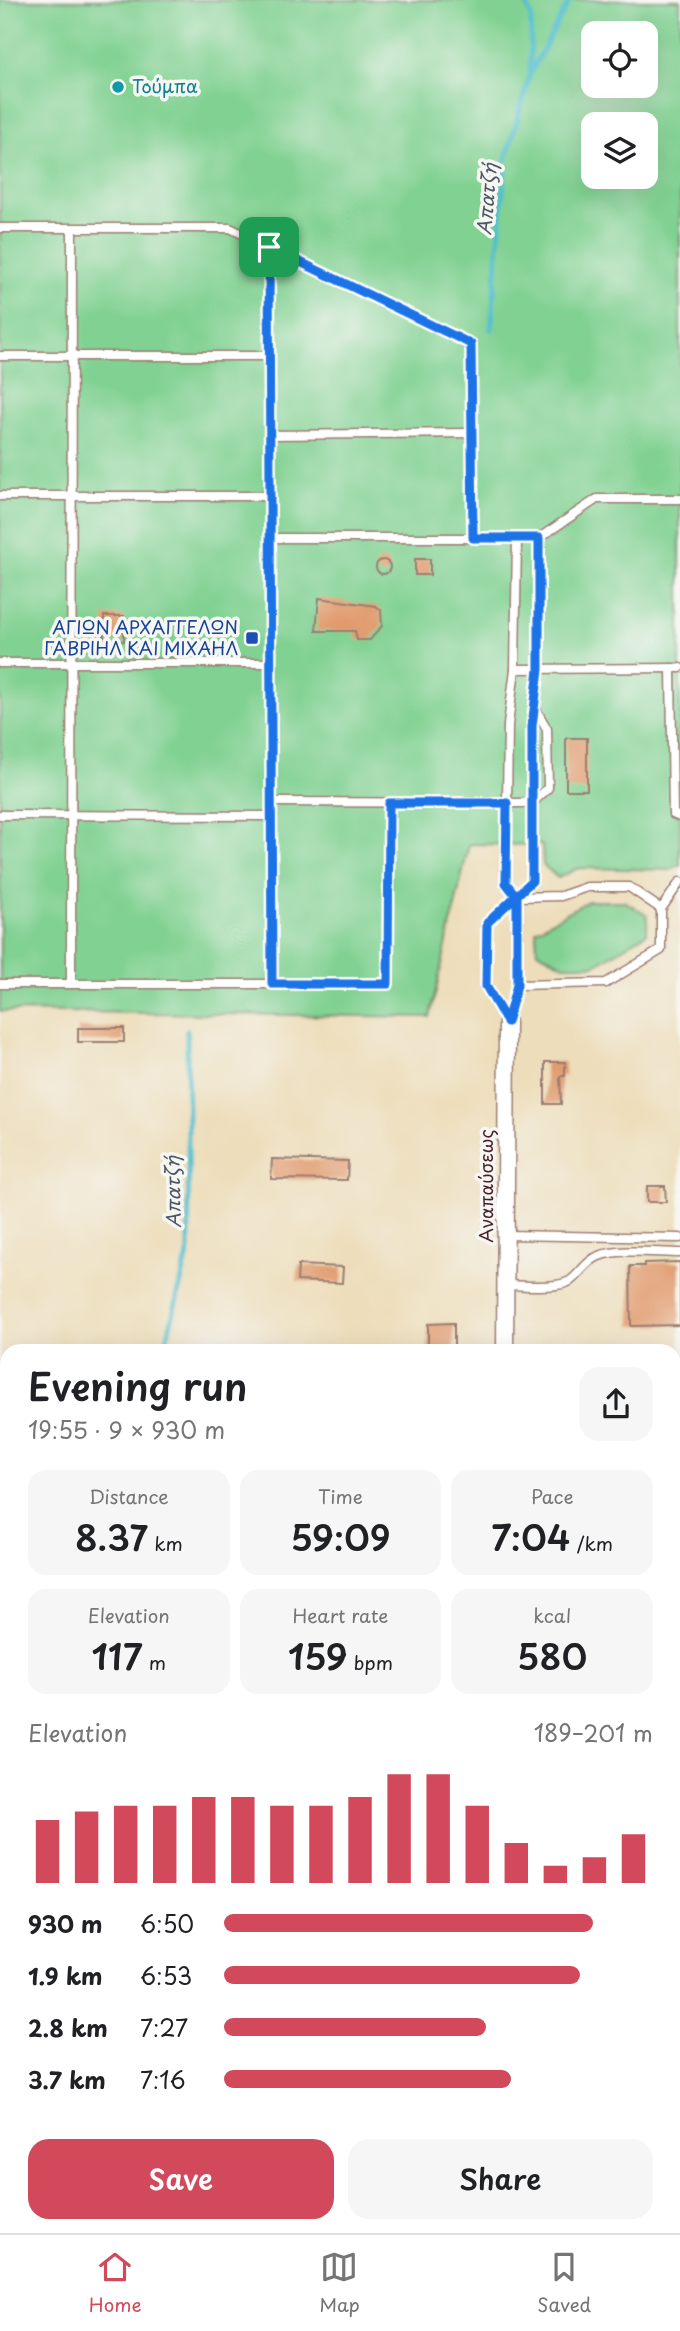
<!DOCTYPE html>
<meta charset="utf-8">
<style>
body{margin:0;font-family:"Playpen Sans",sans-serif;background:#f6f6f6;color:#202124;height:100vh;display:flex;flex-direction:column;font-size:26px;white-space:nowrap}
*{box-sizing:border-box;margin:0}
p{font-size:23px;color:#757577}
.icon{flex:none;width:38px;height:38px;fill:none;stroke:currentColor;stroke-width:2;stroke-linecap:round;stroke-linejoin:round}
.map{position:relative;flex:1;overflow:hidden}
.panel{position:absolute;left:0px;top:1344px;width:681px;height:889px;display:flex;flex-direction:column;background:#fff;border-radius:21px 21px 0 0;box-shadow:0 7px 28px #0002}
.panel>*{flex:none}
.buttons{position:absolute;left:581px;top:21px;display:grid;gap:14px}
.buttons a{display:grid;place-items:center;width:77px;height:77px;border-radius:14px;background:#fff;box-shadow:0 7px 28px #0002;font-size:35px}
.pin{position:absolute;display:grid;place-items:center;width:60px;height:60px;color:#fff;margin:-30px;border-radius:14px;box-shadow:0 4px 10px #0006}
.round{display:grid;place-items:center;flex:none;width:74px;height:74px;border-radius:21px;background:#f6f6f6}
.summary{display:flex;align-items:center;justify-content:space-between;height:119px;padding:0 28px}
h1{font-size:38px;font-weight:600;line-height:52px}
.figures{display:grid;grid-template-columns:repeat(3,1fr);gap:10px;height:119px;padding:7px 28px}
.figures div{display:grid;align-content:center;border-radius:18px;background:#f6f6f6;text-align:center}
.figures b{font-size:35px;font-weight:600}
.figures small{font-size:19px;font-weight:400}
.figures p{font-size:19px}
.chart{height:196px;padding:14px 28px}
.chart p{display:flex;justify-content:space-between}
.chart svg{width:100%;height:126px;margin-top:7px;stroke:#d1495b;stroke-width:6}
.button{display:flex;gap:14px;margin-top:auto;padding:14px 28px}
.button a{flex:1;height:80px;border-radius:21px;background:#d1495b;color:#fff;font-size:28px;font-weight:600;line-height:80px;text-align:center}
.button a+a{background:#f6f6f6;color:#202124}
ul{padding:0 28px;list-style:none;font-size:23px}
li{display:grid;grid-template-columns:112px 84px 1fr;align-items:center;height:52px}
li i{height:18px;border-radius:9px;background:#d1495b}
.tabs{display:flex;justify-content:space-around;align-items:center;height:98px;border-top:2px solid #e0e0e0;background:#fff;font-size:19px;color:#757577}
.tabs a{display:grid;justify-items:center;gap:4px}
.tabs .active{color:#d1495b}
.map>svg:first-child{display:block}
</style>
<div class="map">
<svg width="680" height="2233" viewBox="0 0 680 2233">
<rect width="100%" height="100%" fill="#f6f6f2"/>
<filter id="ink" filterUnits="userSpaceOnUse"><feTurbulence type="fractalNoise" baseFrequency=".0143" numOctaves="2"/><feDisplacementMap in="SourceGraphic" scale="14" xChannelSelector="R" yChannelSelector="G"/><feConvolveMatrix kernelMatrix="1 2 1 2 8 2 1 2 1" color-interpolation-filters="sRGB"/></filter>
<filter id="wash" filterUnits="userSpaceOnUse"><feTurbulence type="fractalNoise" baseFrequency=".00686" numOctaves="4" result="noise"/><feDisplacementMap in="SourceGraphic" scale="28" xChannelSelector="R" yChannelSelector="G"/><feGaussianBlur stdDeviation="1.57" result="paint"/><feColorMatrix in="noise" values="0 0 0 0 0 0 0 0 0 0 0 0 0 0 0 0 0 1.4 0 .05"/><feComposite in="paint" operator="in"/></filter>
<g filter="url(#wash)">
<rect width="100%" height="100%" fill="#edddba"/>
<g fill="#81d192" stroke="#66785e" stroke-width="2" fill-rule="evenodd">
<path d="M0,0H680V866L678,865L670,870L578,868L558,878L543,865L542,845L469,844L430,1017L0,1011ZM593,33H646V86H593ZM593,124H646V177H593Z"/>
<polygon points="588,901 624,901 647,915 647,933 595,965 564,965 537,951 536,930"/>
<polygon points="7,1830 7,1894 0,1907 0,1858 5,1847"/>
<polygon points="674,2012 680,2012 680,2233 493,2233 493,2226 674,2226"/>
</g>
<polygon fill="#53bfcd" stroke="#4e6f7c" stroke-width="2" points="315,2226 348,2226 345,2233 315,2233"/>
<g fill="none" stroke-linecap="round" stroke-linejoin="round">
<g stroke="#53bfcd" stroke-width="5">
<polyline points="525,0 531,16 530,73"/>
<polyline points="491,330 506,159 530,74 570,0"/>
<polyline points="164,1351 189,1250 187,1030"/>
<polyline points="0,1876 7,1864"/>
</g>
</g>
<g id="blocks">
<g fill="#e19b6e">
<rect x="415" y="559" width="15" height="16"/>
<circle cx="383" cy="567" r="7"/>
<polygon points="319,598 376,606 381,610 382,626 370,640 357,640 355,631 316,631"/>
<rect x="104" y="616" width="20" height="25"/>
<rect x="566" y="738" width="21" height="52"/>
<rect x="78" y="1028" width="46" height="14"/>
<polygon points="545,1062 565,1062 565,1076 560,1076 561,1104 545,1104"/>
<polygon points="272,1159 348,1161 347,1180 271,1179"/>
<polygon points="647,1186 665,1186 666,1202 647,1202"/>
<polygon points="680,1262 680,1325 631,1326 630,1266 644,1266 644,1263"/>
<polygon points="298,1265 343,1267 342,1283 297,1281"/>
<polygon points="454,1323 454,1350 428,1350 428,1324"/>
</g>
</g>
</g>
<g filter="url(#ink)">
<use href="#blocks" fill-opacity="0" stroke="#9c7e72" stroke-width="2"/>
<g fill="none" stroke-linecap="round" stroke-linejoin="round">
<g stroke="#9c7e72" stroke-width="11">
<g id="lane">
<polyline points="0,228 230,228 471,344 473,538"/>
<polyline points="269,246 272,984"/>
<polyline points="0,356 269,356"/>
<polyline points="270,435 472,433"/>
<polyline points="0,496 270,496"/>
<polyline points="270,538 539,538 597,499 680,499"/>
<polyline points="0,663 271,663"/>
<polyline points="671,668 673,814 680,817"/>
<polyline points="515,669 680,668"/>
<polyline points="272,802 532,803 548,788 547,729 534,706"/>
<polyline points="0,815 272,816"/>
<polyline points="517,897 561,896 587,887 629,887 661,909 661,950 606,983 517,985"/>
<polyline points="661,909 680,882"/>
<polyline points="0,984 388,984 389,803"/>
<polyline points="71,984 72,228"/>
<polyline points="507,1022 486,986 487,923 532,882 532,726 539,669 539,538"/>
<polyline points="507,1022 517,985 517,897 506,883 508,725 515,669 517,538"/>
<polyline points="506,1235 680,1238"/>
<path d="M505,1285C521,1285 557,1289 570,1281C581,1273 586,1261 599,1256C619,1248 657,1253 680,1253"/>
<polyline points="674,1607 680,1607"/>
</g>
</g>
<g stroke="#9c7e72" stroke-width="19">
<g id="street">
<polyline points="505,1351 507,1022"/>
<polyline points="505,2226 505,2233"/>
</g>
</g>
<use href="#lane" stroke="#fff" stroke-width="8"/>
<use href="#street" stroke="#fff" stroke-width="16"/>
</g>
</g>
<g fill="none" stroke-linecap="round" stroke-linejoin="round" filter="url(#ink)">
<g stroke="#fff" stroke-width="14">
<polyline id="route" points="269,247 272,984 388,984 389,803 507,803 506,883 517,897 517,985 507,1022 486,986 487,923 532,881 532,726 539,669 539,538 473,538 471,344 269,247"/>
</g>
<use href="#route" stroke="#1a73e8" stroke-width="9"/>
</g>
<circle fill="#0f9aa8" stroke="#f6f6f2" stroke-width="2.5" cx="118" cy="87" r="7"/>
<rect fill="#1a4fb4" stroke="#f6f6f2" stroke-width="2.5" x="245" y="631" width="14" height="14" rx="3.5"/>
<g text-anchor="middle" stroke-width="7" stroke-linejoin="round" paint-order="stroke">
<g font-size="18" fill="#0d838f" stroke="#f6f6f2" text-anchor="start">
<text x="132" y="93">Τούμπα</text>
</g>
<g font-size="18" fill="#164399" stroke="#f6f6f2" text-anchor="end">
<text x="238" y="634">ΑΓΙΩΝ ΑΡΧΑΓΓΕΛΩΝ<tspan x="238" dy="21">ΓΑΒΡΙΗΛ ΚΑΙ ΜΙΧΑΗΛ</tspan></text>
</g>
<g font-size="18" fill="#4a1f2b" stroke="#f6f6f2">
<text transform="translate(487 1186) rotate(-90)" y="6">Αναπαύσεως</text>
</g>
<g font-size="19" font-style="italic" fill="#4d5764" stroke="#f6f6f2">
<text transform="translate(487 199) rotate(-85)" y="7">Απατζή</text>
<text transform="translate(173 1192) rotate(-91)" y="7">Απατζή</text>
</g>
</g>
</svg>
<div class="buttons">
<a><svg class="icon" aria-label="locate" viewBox="0 0 24 24"><circle cx="12" cy="12" r="6"/><path d="M12 2v4M12 18v4M2 12h4M18 12h4"/></svg></a>
<a><svg class="icon" aria-label="layers" viewBox="0 0 24 24"><path d="M12 4l9 5-9 5-9-5zM3 14l9 5 9-5"/></svg></a>
</div>
<div class="pin" style="left:269px;top:247px;background:#1e9e55"><svg class="icon" aria-label="arrive" viewBox="0 0 24 24"><path d="M6 21V4h12l-3 4 3 4H6"/></svg></div>
<section class="panel">
<div class="summary"><div><h1>Evening run</h1><p>19:55 · 9 × 930 m</p></div><a class="round"><svg class="icon" aria-label="share" viewBox="0 0 24 24"><path d="M12 15V3M7 8l5-5 5 5M5 13v7h14v-7"/></svg></a></div>
<div class="figures">
<div><p>Distance</p><b>8.37<small> km</small></b></div>
<div><p>Time</p><b>59:09</b></div>
<div><p>Pace</p><b>7:04<small> /km</small></b></div>
</div>
<div class="figures">
<div><p>Elevation</p><b>117<small> m</small></b></div>
<div><p>Heart rate</p><b>159<small> bpm</small></b></div>
<div><p>kcal</p><b>580</b></div>
</div>
<div class="chart"><p><span>Elevation</span>189–201 m</p>
<svg viewBox="0 0 160 44" preserveAspectRatio="none"><path d="M5 44V22M15 44V19M25 44V17M35 44V17M45 44V14M55 44V14M65 44V17M75 44V17M85 44V14M95 44V6M105 44V6M115 44V17M125 44V30M135 44V38M145 44V35M155 44V27"/></svg>
</div>
<ul>
<li><b>930 m</b>6:50<i style="width:86%"></i></li>
<li><b>1.9 km</b>6:53<i style="width:83%"></i></li>
<li><b>2.8 km</b>7:27<i style="width:61%"></i></li>
<li><b>3.7 km</b>7:16<i style="width:67%"></i></li>
</ul>
<div class="button"><a>Save</a><a>Share</a></div>
</section>
</div>
<nav class="tabs">
<a class="active"><svg class="icon" aria-label="home" viewBox="0 0 24 24"><path d="M3 11l9-7 9 7M6 9v11h12V9"/></svg>Home</a>
<a><svg class="icon" aria-label="map" viewBox="0 0 24 24"><path d="M3 6l6-2 6 2 6-2v14l-6 2-6-2-6 2zM9 4v14M15 6v14"/></svg>Map</a>
<a><svg class="icon" aria-label="saved" viewBox="0 0 24 24"><path d="M7 4h10v16l-5-4-5 4z"/></svg>Saved</a>
</nav>
